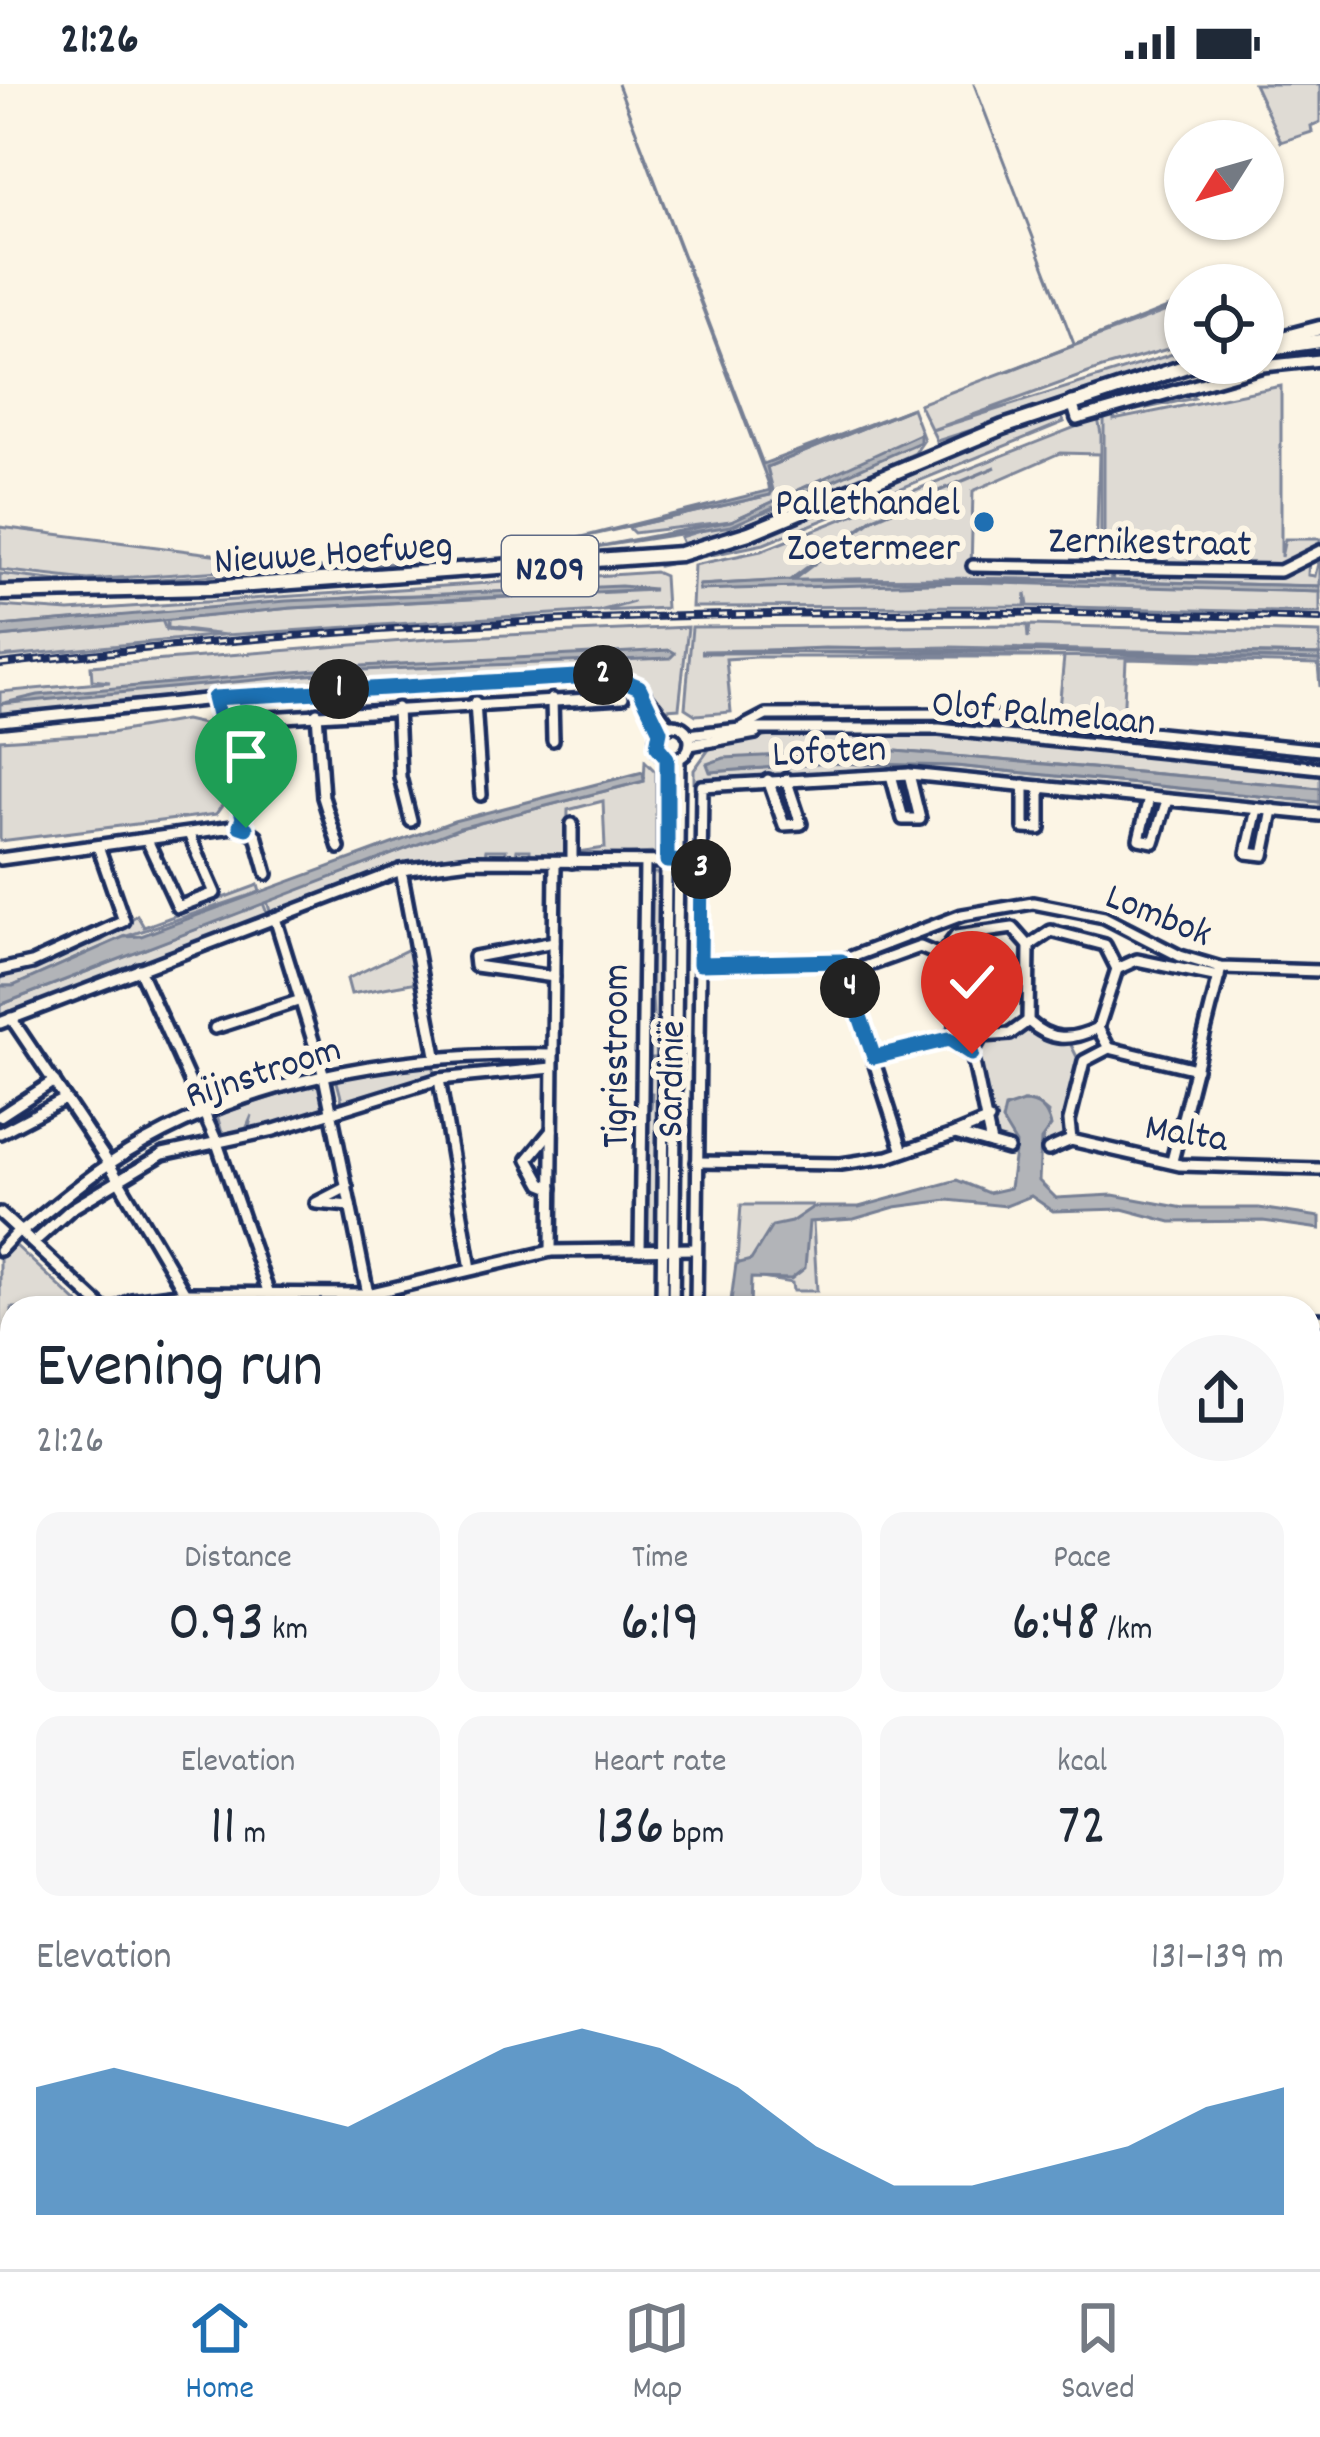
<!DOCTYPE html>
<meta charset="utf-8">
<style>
body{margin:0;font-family:Dekko,sans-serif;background:#f6f6f7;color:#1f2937;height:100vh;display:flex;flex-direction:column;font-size:45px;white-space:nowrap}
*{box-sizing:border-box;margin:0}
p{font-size:39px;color:#747a83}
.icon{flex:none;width:66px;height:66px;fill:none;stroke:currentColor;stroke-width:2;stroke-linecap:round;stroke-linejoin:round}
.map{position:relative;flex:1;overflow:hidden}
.side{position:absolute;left:0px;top:1212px;width:1320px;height:975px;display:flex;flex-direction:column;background:#fff;border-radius:36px 36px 0 0;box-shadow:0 3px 9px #0004}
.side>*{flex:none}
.needle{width:78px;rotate:233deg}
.controls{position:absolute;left:1164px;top:36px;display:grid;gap:24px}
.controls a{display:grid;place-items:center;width:120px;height:120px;border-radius:50%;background:#fff;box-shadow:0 3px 9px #0004;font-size:60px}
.pin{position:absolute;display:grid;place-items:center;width:102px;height:102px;color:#fff;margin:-123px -51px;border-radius:50% 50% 50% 0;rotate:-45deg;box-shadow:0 0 12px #0007}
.pin .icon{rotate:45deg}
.km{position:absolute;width:60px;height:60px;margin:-30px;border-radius:50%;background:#222;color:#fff;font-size:33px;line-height:60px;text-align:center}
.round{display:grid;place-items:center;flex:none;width:126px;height:126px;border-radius:63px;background:#f6f6f7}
.overview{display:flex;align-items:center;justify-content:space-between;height:204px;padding:0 36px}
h1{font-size:66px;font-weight:600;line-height:90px}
.figures{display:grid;grid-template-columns:repeat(3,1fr);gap:18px;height:204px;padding:12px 36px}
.figures div{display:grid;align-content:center;border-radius:24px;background:#f6f6f7;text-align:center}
.figures b{font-size:60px;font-weight:600}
.figures small{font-size:33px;font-weight:400}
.figures p{font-size:33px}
.chart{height:336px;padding:24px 36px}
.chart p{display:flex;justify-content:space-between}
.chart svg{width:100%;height:216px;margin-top:12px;fill:#1f6fb2;opacity:.7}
.status{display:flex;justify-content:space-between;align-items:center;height:84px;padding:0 60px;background:#fff;direction:ltr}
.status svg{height:33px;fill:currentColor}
.menu{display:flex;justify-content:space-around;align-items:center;height:168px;border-top:3px solid #e0e1e3;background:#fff;font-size:33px;color:#747a83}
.menu a{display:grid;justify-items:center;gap:6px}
.menu .selected{color:#1f6fb2}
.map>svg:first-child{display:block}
</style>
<div class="status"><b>21:26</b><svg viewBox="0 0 49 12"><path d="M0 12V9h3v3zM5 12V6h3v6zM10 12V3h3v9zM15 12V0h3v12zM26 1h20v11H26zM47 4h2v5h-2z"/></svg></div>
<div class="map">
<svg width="1320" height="2185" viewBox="0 0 1320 2185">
<rect width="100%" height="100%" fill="#fcf5e5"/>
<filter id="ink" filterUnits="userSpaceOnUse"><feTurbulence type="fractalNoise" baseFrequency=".00833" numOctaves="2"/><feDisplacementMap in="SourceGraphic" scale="24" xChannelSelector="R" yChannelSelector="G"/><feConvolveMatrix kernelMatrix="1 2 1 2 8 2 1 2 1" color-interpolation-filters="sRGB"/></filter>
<g filter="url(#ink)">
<g fill="#dfdbd4" stroke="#7d8599" stroke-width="3">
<polygon points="1254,0 1320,0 1320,38 1311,42 1312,48 1281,58"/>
<polygon points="1185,220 1185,260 1102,284 932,346 1185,266 1185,278 937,357 919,320"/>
<polygon points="1281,302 1281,473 1285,455 1320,455 1320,462 1280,482 1110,477 1104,451 1104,332 1188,308 1195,314 1114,331 1114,336"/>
<path d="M912,324L924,356L915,369C839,403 764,439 683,460L680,453L771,426L920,351L731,437L634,449L628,443L770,411L767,383Z"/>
<polygon points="1059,328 1064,338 764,460 659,482 658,477"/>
<path d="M1098,334L1101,350V480L1096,477L1099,370L1060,369L973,407L971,486L1282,491L1309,474L1308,491L1315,492L1320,471V502C1113,497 906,488 700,501L699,505C906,493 1113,499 1320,508V529L1028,522L1026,509L1025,522L692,523L694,481L761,467Z"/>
<polygon points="0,443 267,477 294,482 88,496 0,486"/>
<polygon points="393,479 400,485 84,505 0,501 0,490 84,500"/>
<polygon points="655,488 664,492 666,524 602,527 634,518 599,527 225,551 167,544 167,536 291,524 654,506 370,512 0,542 0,522 69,527"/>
<polygon points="162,536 166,546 222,551 0,573 0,553"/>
<polygon points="1027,541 1028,554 1030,541 1320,549 1320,571 950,563 701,567 1320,576 1320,603 1318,580 1126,575 1123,640 1058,635 1064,573 756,573 726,575 731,628 696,631 685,624 692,543"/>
<polygon points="688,543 679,624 667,625 628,590 526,588 362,599 0,633 0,608 110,598 92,596 91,582 441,554"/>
<polygon points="185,636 203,640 224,719 216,730 0,757 0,656 111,649"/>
<polygon points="906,649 1320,687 1320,704 884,666 710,688 828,679 956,682 1320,718 1320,728 869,688 803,689 694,703 694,686 712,661 777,651"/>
<polygon points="645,677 656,688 656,769 581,773 578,768 605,764 603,717 568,726 567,773 530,772 530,766 517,766 516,772 506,772 506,766 486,766 485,772 389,785 271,831 267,817 460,744 644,697"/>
<polygon points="648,789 665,789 662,974 647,974 647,932 653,931 652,914 647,914"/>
<polygon points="258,801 260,808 124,853 13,902 0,902 0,891 101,857 137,831 144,843"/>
<polygon points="263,819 268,832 0,935 0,921"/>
<polygon points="409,865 417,898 351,910 347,895"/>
<polygon points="1028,943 1046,956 1070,959 1081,981 1064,1056 1041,1064 1048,1029 1034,1018 1023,1018 1016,1064 995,1058 976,974 986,956 1013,955"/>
<polygon points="433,976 435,991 343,1021 336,994"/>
<polygon points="646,978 662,978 660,1158 644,1157 645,1025 651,1024 652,1009 645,1008"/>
<polygon points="321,997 329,1028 247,1050 252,1031 244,1050 223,1053 217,1031"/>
<polygon points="741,1121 812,1121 817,1207 793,1207 792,1199 756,1193 737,1177"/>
<polygon points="14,1160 83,1224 12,1224 12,1287 0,1294 0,1175"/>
<rect x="1308" y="1639" width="12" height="132"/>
</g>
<g fill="#b2b4b8" stroke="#767f94" stroke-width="3">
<polygon points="618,0 763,380 910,325 767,383 773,406 770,411 566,457 771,406"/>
<polygon points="920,350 920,358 731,442 596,463 731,437"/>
<polygon points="996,383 873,435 793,496 1110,497 1112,490 1113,497 1320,502 1320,508 964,498 699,506 699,501 790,496 873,434"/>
<polygon points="621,502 654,505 291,524 0,553 0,542 286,517"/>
<polygon points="825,564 1320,571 1320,576 1043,568 701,569"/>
<polygon points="670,566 675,569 670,574 361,586 0,620 38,611 361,582"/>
<polygon points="884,666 1320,704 1320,718 956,682 828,679 710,688 707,680 724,674"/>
<polygon points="643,688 644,697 460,744 0,921 0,902 13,902 124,853 141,852 454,737"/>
<path d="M1023,1018C1040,1018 1047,1027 1051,1042L1041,1056L1039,1097L1056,1114L1113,1111L1184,1124H1259L1320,1133V1145L1263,1137L1171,1138L1122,1125L1053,1127L1031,1112L1006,1122L948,1116L895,1123L854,1135L809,1138L805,1184L791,1195L751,1194L750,1224H730L736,1180L751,1176L772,1142L791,1138L813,1123H859L957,1096L988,1109L1010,1104L1016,1060L1002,1037L1005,1024Z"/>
</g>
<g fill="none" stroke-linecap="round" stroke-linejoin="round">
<g stroke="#767f94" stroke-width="3">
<polyline points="974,0 1074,260"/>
<polyline points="1006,288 1185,217"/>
</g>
<g stroke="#1b2f5e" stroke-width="18">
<g id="minor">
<polyline points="1072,318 1077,335 1263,282 1320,276"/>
<polyline points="973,482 1280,487 1320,467"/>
<polyline points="641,608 660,647"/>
<polyline points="552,615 553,656"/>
<polyline points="475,618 481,711"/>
<polyline points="397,624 400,693 411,737"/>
<polyline points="317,629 323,713 339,764"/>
<polyline points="0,637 214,615 610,591 639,603 670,642"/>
<polyline points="216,637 623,613"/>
<circle cx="673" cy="658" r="17"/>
<polyline points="743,643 766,631 963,630 1320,666"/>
<polyline points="688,651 740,645 939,645 1320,684"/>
<polyline points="690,661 756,649"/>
<polyline points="891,691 903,735 920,735 909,690"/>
<polyline points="768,696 784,741 801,740 786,695"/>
<polyline points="1024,701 1024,744 1040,745 1040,703"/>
<polyline points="1149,714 1139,755 1154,758 1167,716"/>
<polyline points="1257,725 1247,769 1264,771 1273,726"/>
<polyline points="240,742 256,751 267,790"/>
<polyline points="147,756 178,823 215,809 190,752"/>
<polyline points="0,775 240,742 243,734 214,615"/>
<polyline points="572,778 572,740"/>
<polyline points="401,786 436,971"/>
<polyline points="275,834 324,992 368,1210"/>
<polyline points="941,872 958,939 982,952 972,969 991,1060"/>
<polyline points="700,880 841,877 962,831 1033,819 1104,833 1180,872 1221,884 1320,887"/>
<polyline points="139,885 216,1056 269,1210"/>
<polyline points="1117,885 1137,876 1219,893"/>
<polyline points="0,886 32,879 124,837 98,762"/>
<polyline points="845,887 902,1065"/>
<polyline points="845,890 920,863 941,872 956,852 1013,844 1029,862 1051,847 1105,861 1117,885 1098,944 1109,964 1084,977 1069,1037 1071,1056"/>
<polyline points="554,893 475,882 474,873 554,858"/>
<polyline points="11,934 109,1080 185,1209"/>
<polyline points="1028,937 1029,862"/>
<polyline points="0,939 401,786 470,777 701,778"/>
<polyline points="215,944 301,916"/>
<path d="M982,952L1010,950L1028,937C1051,958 1071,957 1098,944"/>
<polyline points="1109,964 1196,985"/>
<polyline points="874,973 949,955 958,939"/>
<polyline points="439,995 471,1185"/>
<polyline points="0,1032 54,997"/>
<polyline points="0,1049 65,1015"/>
<polyline points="955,1050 989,1036"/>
<polyline points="1048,1066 1071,1056 1180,1081 1320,1085"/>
<polyline points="1172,1077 1221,884"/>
<polyline points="697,1078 841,1080 888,1073 955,1050 1008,1065"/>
<polyline points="347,1103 316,1119 350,1122"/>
<polyline points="552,1104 542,1100 528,1075 552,1046"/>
<polyline points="0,1129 103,1224"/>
<path d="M21,1148C50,1126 78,1100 109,1080C239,994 400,968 552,971"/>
<polyline points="33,1159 71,1125 163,1070 274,1046 439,995 552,984"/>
<polyline points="0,1166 19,1146"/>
<polyline points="640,1166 645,779"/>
<polyline points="551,1167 555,778"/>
<polyline points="117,1224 132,1216 185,1209 368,1210 551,1167 696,1165"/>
<polyline points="662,1224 667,674"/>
<polyline points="673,1224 679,674"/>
<polyline points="696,1224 702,702 909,690 1320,731"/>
<polyline points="1308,1236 1320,1235"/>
<polyline points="0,1306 12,1320"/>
<polyline points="1308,1343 1320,1343"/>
<polyline points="0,1480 12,1501"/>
<polyline points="1308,1634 1320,1634"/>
<polyline points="12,1646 1,1652 4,1661 12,1659"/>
<polyline points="0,1739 12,1739"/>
<polyline points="1308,1847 1320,1847"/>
<polyline points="0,1872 12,1872"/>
<polyline points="0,2073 12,2073"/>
<polyline points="1308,2149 1320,2149"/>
<polyline points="135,2175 135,2185"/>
<polyline points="206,2185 206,2175"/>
<polyline points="214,2185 214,2175"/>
<polyline points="281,2185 281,2175"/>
<polyline points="365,2185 366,2175"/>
<polyline points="565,2185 565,2175"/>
<polyline points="776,2185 776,2175"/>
<polyline points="977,2185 977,2175"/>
<polyline points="991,2185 991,2175"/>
<polyline points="1004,2185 1004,2175"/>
</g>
</g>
<g stroke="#1b2f5e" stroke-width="21">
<g id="major">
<polyline points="1263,259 1320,244"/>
<polyline points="1270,264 1320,257"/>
<polyline points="0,509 209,504 680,470 749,449 1003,343 1196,279"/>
</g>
</g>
<use href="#minor" stroke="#fcf5e5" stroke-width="9"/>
<use href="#major" stroke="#fcf5e5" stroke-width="12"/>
<g stroke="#1b2f5e" stroke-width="3">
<polyline points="1308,1271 1320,1271"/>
<polyline points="248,2185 248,2175"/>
</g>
<g stroke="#1b2f5e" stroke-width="8">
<path id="rail" d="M0,580C439,529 879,520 1320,535"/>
</g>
<use href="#rail" stroke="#fcf5e5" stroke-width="3" stroke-dasharray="9" stroke-linecap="butt"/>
</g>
</g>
<g fill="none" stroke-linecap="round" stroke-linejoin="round" filter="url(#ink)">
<g stroke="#fff" stroke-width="24">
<polyline id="route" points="246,744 240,742 243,734 214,614 610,591 639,603 660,647 657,662 667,674 667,777 701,778 700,880 841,877 874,973 949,955 972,970"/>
</g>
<use href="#route" stroke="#1f6fb2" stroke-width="15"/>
</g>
<circle fill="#1f6fb2" stroke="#fcf5e5" stroke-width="4.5" cx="984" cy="438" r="12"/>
<g text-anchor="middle" stroke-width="12" stroke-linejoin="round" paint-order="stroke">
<rect fill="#fcf5e5" stroke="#5e6a86" stroke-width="3" x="502" y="452" width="96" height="60" rx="9"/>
<g font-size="36" font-weight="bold" fill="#1b2f5e">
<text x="550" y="495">N209</text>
</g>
<g font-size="39" fill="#1b2f5e" stroke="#fcf5e5" text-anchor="end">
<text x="960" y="430">Pallethandel<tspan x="960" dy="45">Zoetermeer</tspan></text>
</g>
<g font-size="39" fill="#1b2f5e" stroke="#fcf5e5">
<text transform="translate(1150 455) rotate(1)" y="14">Zernikestraat</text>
<text transform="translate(333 466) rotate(-4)" y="14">Nieuwe Hoefweg</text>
<text transform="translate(1044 626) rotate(5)" y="14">Olof Palmelaan</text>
<text transform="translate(829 664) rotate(-3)" y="14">Lofoten</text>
<text transform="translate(1160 828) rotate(22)" y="14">Lombok</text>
<text transform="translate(613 972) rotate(-90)" y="14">Tigrisstroom</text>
<text transform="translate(262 985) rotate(-18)" y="14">Rijnstroom</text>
<text transform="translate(668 995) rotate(-89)" y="14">Sardinië</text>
<text transform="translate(1187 1046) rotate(9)" y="14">Malta</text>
</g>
</g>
</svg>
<div class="controls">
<a><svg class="needle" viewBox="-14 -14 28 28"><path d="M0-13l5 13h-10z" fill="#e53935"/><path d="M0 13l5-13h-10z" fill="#747a83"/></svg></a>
<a><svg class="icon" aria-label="locate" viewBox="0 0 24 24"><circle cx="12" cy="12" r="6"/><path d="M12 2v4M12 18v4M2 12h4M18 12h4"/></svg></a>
</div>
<div class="pin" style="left:246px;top:744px;background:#1e9e55"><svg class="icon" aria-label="arrive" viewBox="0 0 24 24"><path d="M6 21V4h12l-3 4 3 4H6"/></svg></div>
<div class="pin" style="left:972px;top:970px;background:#d93025"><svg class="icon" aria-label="check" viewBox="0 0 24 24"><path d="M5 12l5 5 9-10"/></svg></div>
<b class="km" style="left:339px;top:605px">1</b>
<b class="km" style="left:603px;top:591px">2</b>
<b class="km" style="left:701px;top:785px">3</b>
<b class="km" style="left:850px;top:904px">4</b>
<section class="side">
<div class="overview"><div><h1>Evening run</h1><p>21:26</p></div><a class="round"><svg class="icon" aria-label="share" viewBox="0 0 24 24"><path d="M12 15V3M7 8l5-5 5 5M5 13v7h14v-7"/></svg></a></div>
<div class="figures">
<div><p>Distance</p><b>0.93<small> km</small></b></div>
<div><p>Time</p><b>6:19</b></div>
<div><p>Pace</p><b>6:48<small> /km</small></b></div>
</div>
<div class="figures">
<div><p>Elevation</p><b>11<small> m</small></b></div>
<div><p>Heart rate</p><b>136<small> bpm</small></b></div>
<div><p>kcal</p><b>72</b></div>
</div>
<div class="chart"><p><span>Elevation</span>131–139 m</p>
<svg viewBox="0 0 160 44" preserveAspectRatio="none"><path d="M0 44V18L10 14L20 18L30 22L40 26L50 18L60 10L70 6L80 10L90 18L100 30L110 38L120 38L130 34L140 30L150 22L160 18V44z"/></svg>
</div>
</section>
</div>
<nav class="menu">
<a class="selected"><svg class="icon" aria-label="home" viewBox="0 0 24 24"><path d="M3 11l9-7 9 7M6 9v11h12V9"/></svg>Home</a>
<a><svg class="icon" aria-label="map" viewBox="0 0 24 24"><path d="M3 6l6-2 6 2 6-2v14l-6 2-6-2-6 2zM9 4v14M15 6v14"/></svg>Map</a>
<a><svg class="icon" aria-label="saved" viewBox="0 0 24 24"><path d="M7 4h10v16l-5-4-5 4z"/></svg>Saved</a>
</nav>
